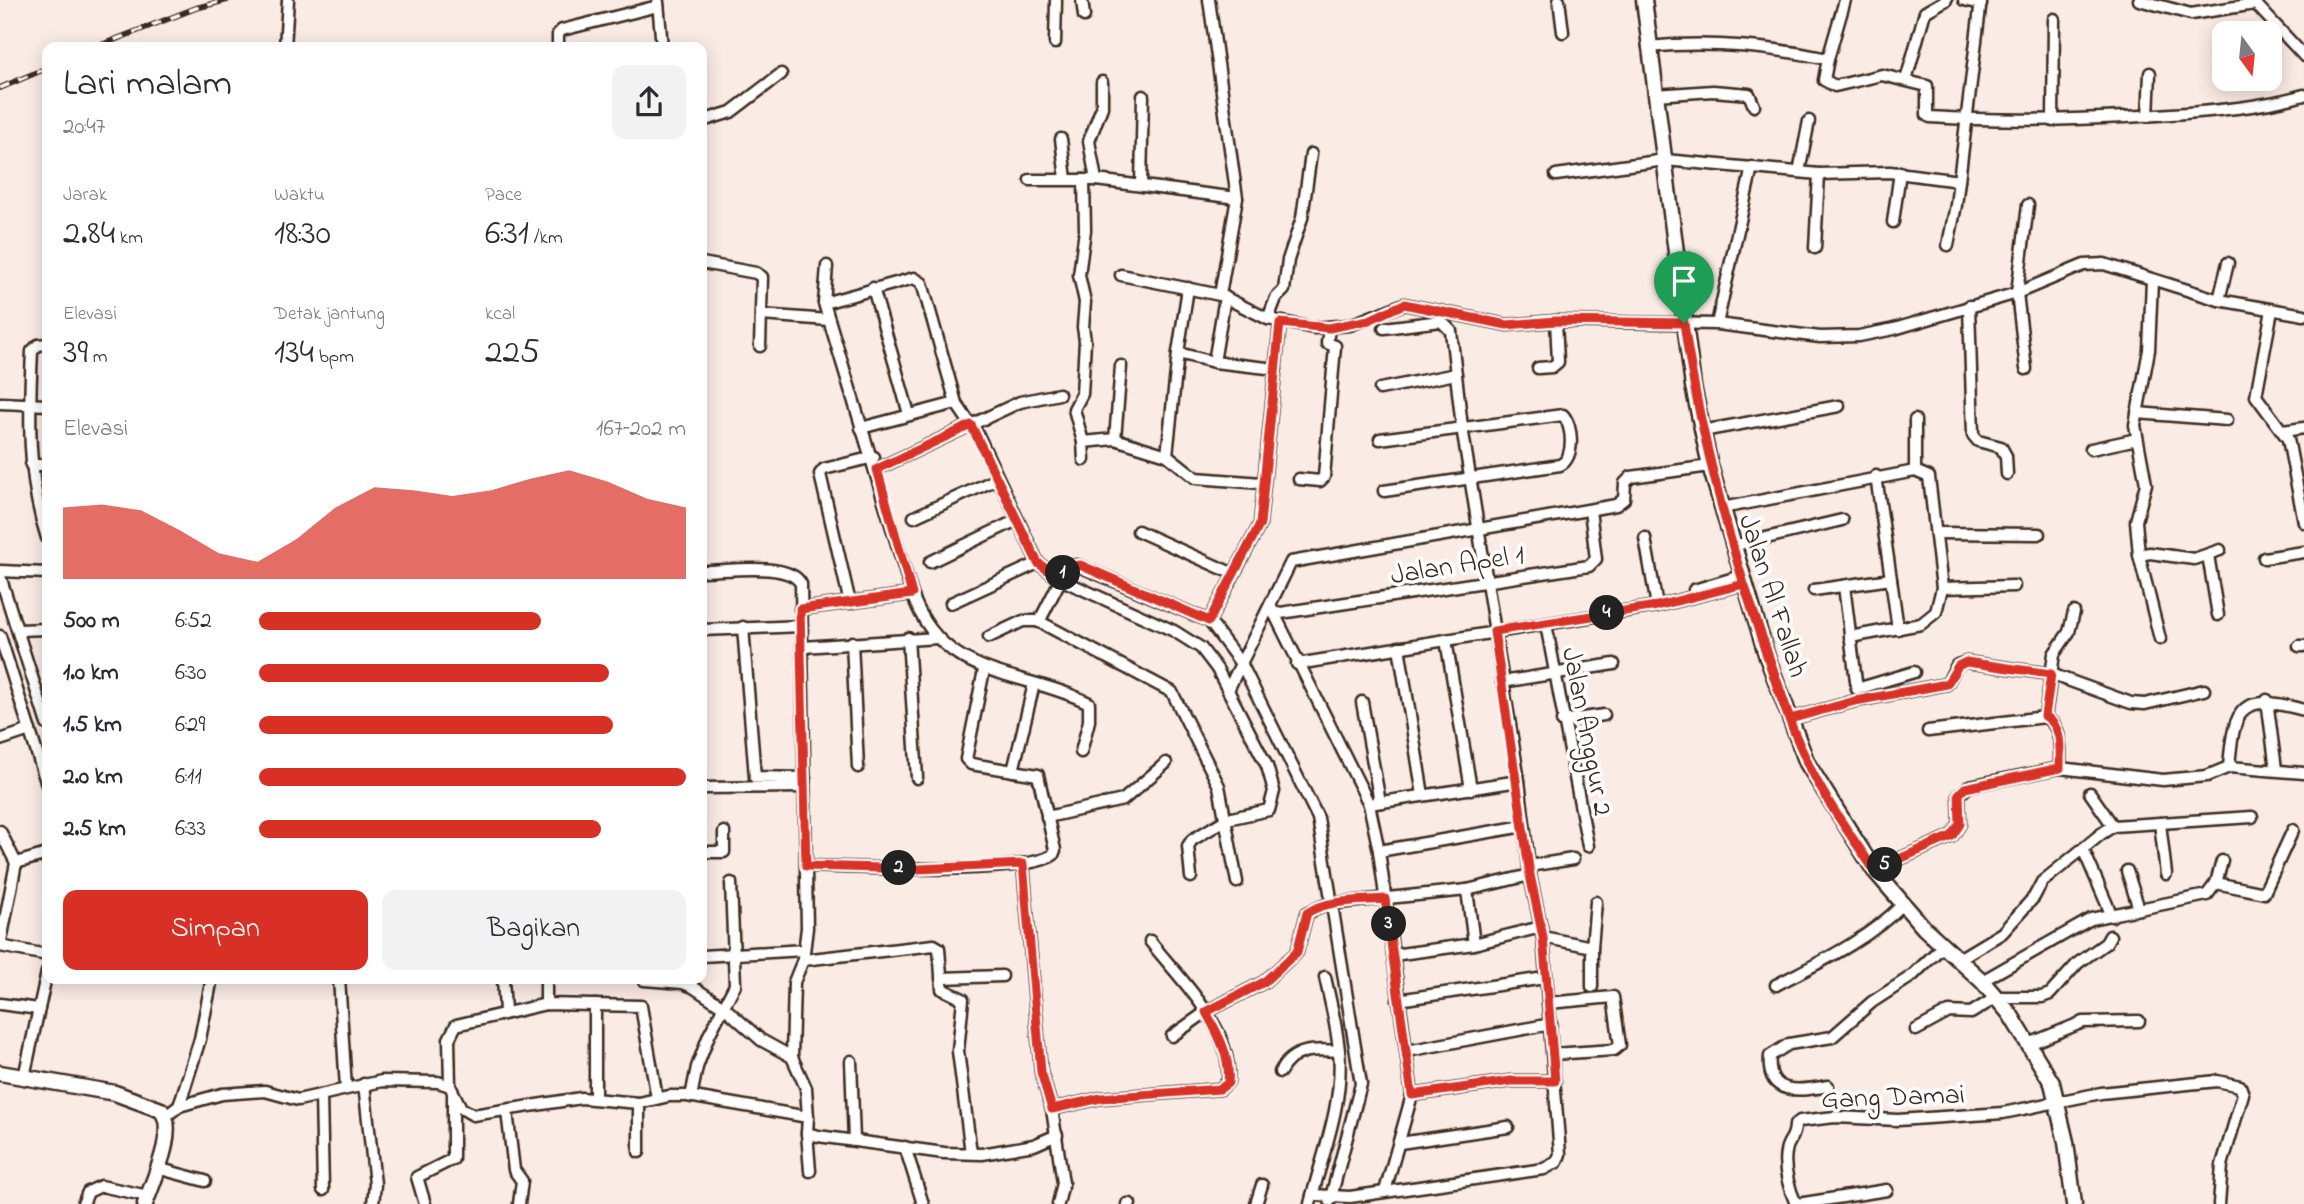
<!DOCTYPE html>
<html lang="id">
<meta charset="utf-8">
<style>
body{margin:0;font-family:"Indie Flower",sans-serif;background:#f2f2f3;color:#2b2b33;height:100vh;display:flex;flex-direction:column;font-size:26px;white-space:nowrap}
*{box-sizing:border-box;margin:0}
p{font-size:23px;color:#7c7c81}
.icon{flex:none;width:38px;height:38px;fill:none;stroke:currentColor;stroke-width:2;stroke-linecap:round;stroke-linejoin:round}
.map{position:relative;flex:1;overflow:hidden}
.drawer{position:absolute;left:42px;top:42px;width:665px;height:942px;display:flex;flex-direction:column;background:#fff;border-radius:14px;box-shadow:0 4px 18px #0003}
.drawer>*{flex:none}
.needle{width:46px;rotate:165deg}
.tools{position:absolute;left:2212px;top:21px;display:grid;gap:14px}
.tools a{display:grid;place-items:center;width:70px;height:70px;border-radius:14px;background:#fff;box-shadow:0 4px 18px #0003;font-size:35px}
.pin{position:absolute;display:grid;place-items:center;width:60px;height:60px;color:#fff;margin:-72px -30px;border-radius:50% 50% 50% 0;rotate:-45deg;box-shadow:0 0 7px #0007}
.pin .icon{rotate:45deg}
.km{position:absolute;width:35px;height:35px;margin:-18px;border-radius:50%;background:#222;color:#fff;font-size:19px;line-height:35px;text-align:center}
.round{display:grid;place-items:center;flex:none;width:74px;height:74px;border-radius:14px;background:#f2f2f3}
.headline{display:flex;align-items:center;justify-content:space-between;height:119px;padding:0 21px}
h1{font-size:38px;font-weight:600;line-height:52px}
.figures{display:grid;grid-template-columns:repeat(3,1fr);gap:10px;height:119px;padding:7px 21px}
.figures div{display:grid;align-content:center}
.figures b{font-size:35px;font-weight:600}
.figures small{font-size:19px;font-weight:400}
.figures p{font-size:19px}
.chart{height:196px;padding:14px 21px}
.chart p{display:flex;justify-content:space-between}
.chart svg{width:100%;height:126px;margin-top:7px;fill:#d93025;opacity:.7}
.cta{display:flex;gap:14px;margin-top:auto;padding:14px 21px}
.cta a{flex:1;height:80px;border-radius:14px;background:#d93025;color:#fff;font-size:28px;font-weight:600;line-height:80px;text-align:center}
.cta a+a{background:#f2f2f3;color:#2b2b33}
ul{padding:0 21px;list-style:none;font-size:23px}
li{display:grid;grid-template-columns:112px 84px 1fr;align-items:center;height:52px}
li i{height:18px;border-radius:9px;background:#d93025}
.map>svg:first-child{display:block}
</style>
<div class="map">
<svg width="2304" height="1204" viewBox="0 0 2304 1204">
<rect width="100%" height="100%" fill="#fbebe5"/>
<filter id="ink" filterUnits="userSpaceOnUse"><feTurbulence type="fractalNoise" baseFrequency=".0143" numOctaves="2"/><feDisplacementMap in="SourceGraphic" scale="14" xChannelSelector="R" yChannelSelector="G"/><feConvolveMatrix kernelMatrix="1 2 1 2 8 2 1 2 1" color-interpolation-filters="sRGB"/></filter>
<g filter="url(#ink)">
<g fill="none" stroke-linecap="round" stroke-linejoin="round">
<g stroke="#3b2a1e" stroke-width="15">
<g id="street">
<polyline points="1082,0 1084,16"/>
<polyline points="1209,0 1237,198 1220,295"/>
<polyline points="1559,0 1563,32"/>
<polyline points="1964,0 1981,4"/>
<polyline points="2139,0 2191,14 2255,4"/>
<polyline points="2252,0 2304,56"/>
<polyline points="658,2 662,47"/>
<polyline points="1055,43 1056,0"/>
<polyline points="285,47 288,0"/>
<polyline points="558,47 558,34 562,30 658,6"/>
<path d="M1648,47C1710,41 1767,46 1828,59L1824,80L1835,86L1882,75L1927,86V115L1930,117C2011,122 2091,120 2172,114C2215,111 2262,107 2304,95"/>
<polyline points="1828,59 1845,0"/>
<polyline points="1906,80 1925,12 1946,0"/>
<polyline points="1655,95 1713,91 1749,94 1754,106"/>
<polyline points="2148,116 2150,73"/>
<polyline points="702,121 731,112 781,74"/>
<polyline points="2053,121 2054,19"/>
<polyline points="1061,139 1066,179"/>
<polyline points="1799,172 1809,121"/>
<polyline points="1556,175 1665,160 1819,174 1890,172 1959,181"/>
<polyline points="1030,180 1096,180 1237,198"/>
<polyline points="1096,180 1089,141 1102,107 1102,82"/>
<polyline points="1141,184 1143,96"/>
<polyline points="1893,222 1900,172"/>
<polyline points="1948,245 1956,205 1981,0"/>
<polyline points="1815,248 1819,174"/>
<polyline points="702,263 756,273 762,277 760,346"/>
<path d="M827,266L824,303L912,594C943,681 1021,669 1089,703V721L1081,752"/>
<polyline points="1121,275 1220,295 1268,319 1314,328 1350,325 1404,304 1507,325 1556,321 1717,324 1820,337 1859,336 1894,329 2017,293 2084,265 2104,264 2219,300 2304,315"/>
<polyline points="2152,280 2149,350 2135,425 2146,484 2136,521 2139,555 2160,639"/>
<polyline points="873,288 909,414"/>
<polyline points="2219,300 2228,263"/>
<polyline points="824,303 914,278 922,283 956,403 978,435 1038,563 1060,579 1174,631 1201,648 1217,669 1267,766 1274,791 1269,810 1227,819 1192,840 1188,846 1191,877"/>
<polyline points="1969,306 1973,435 1978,441 2001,447 2006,456 2007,474"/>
<polyline points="2272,310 2256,396 2288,439 2304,522"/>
<polyline points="761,315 829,320"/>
<polyline points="1268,319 1276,298 1284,290 1288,260 1302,218 1311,154"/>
<polyline points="1717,324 1752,167"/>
<path d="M47,344L38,345L32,351C29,414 27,478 47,538"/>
<polyline points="1178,353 1188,288"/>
<polyline points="1214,362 1225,297"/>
<polyline points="1538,368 1552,367 1558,362 1556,321"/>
<polyline points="2026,369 2017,293 2028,205"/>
<polyline points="1380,389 1456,374"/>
<polyline points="0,403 47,405"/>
<polyline points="2137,413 2227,420"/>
<polyline points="861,428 956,403"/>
<polyline points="1702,431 1839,406"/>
<polyline points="2283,431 2304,428"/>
<polyline points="1115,439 1121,366"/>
<path d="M1380,439L1563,415C1573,426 1575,458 1560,465L1384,491"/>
<polyline points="1083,442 1074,409 1082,394 1085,341 1083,327 1085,302 1079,275 1085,230 1084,180"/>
<polyline points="2091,449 2137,439"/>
<polyline points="1167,455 1178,353 1214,362 1276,369"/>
<polyline points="1084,460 1083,442 1115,439 1167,455 1196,478 1262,483"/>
<polyline points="31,465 47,465"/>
<polyline points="877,469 1020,402 1059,394"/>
<polyline points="1915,471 1915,420"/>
<polyline points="1299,479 1320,481 1324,477 1335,346 1327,343 1329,328"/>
<polyline points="1722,508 1915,471 1929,477 1942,588 1936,612 1921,624 1850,637"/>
<polyline points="914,517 997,479"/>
<polyline points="1138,531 1234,574 1209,621"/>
<polyline points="1936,533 2039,534"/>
<polyline points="1645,538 1657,606"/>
<polyline points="1732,546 1842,520"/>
<polyline points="2139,555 2150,553 2194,559 2220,550"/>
<polyline points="2208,555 2218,615"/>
<polyline points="2264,558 2304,552"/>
<polyline points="930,562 1017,520"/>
<polyline points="0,571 47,573"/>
<path d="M702,571C726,571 790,561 801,584L807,928L803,960L794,982L792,1057L806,1088L808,1117"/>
<polyline points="1234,574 1260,524 1280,323"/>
<polyline points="0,576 47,724"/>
<polyline points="1891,579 1898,629"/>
<polyline points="1844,586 1857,689 1914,672"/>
<polyline points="1942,588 2014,586"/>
<polyline points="1694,590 1741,576"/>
<polyline points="1814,590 1891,579 1876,476"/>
<polyline points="850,603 820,474 824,469 874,457"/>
<polyline points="951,603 1038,563"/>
<polyline points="1270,605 1369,804 1379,851 1412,1095 1385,1191"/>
<polyline points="800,609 912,594"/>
<polyline points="1274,614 1589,566 1596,559 1590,510"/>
<polyline points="1039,622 1067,567 1077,565 1209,621 1242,665 1318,818 1361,1084 1330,1201"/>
<polyline points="1546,624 1588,846"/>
<polyline points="743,627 755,777 805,778"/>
<polyline points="18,630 47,629"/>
<polyline points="702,630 802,626"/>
<polyline points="0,636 47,785"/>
<polyline points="989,637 1023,621 1038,621 1172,692 1219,786 1237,882"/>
<polyline points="908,638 917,778"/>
<polyline points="1446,640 1471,789"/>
<polyline points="852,642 858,767"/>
<polyline points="2299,646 2304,646"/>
<polyline points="803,647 937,638"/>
<polyline points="1399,647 1423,795"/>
<polyline points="1297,664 1657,606 1744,584"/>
<polyline points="1502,682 1614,664"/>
<polyline points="1228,690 1291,562 1616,505 1624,499 1625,483 1631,477 1710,466"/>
<polyline points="2267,700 2276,769"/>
<polyline points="1362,702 1380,802"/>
<polyline points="2045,717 2054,654 2069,632 2074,612"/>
<polyline points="1790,719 1855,701 1947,684 1957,665 1966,662 2051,674 2131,703 2145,704 2204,690"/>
<polyline points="1562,721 1604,715"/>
<path d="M1928,731L2045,717C2063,726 2060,750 2060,768"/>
<polyline points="0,740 30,730"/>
<path d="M2229,767C2234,705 2241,693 2304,710"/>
<polyline points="1013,771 1034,684"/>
<polyline points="702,788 805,787"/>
<polyline points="2090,793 2113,826"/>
<polyline points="1369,804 1519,781"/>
<polyline points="1047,817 1123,800 1166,763"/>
<polyline points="0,831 16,863 0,946"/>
<polyline points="2083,849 2112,916"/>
<polyline points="1379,851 1524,826"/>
<polyline points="702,852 724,852 724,832"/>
<polyline points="16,863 47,854"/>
<polyline points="1023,864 1041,1072 1052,1109 1063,1183 1058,1204"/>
<path d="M806,866C853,867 1020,876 1053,855L1055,850L1038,775L971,764L966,759L984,670"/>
<polyline points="1529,866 1573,859"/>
<polyline points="1874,870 1952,836 1960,824 1959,795 1969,786 2060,768 2163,780 2207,776 2229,767 2304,773"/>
<polyline points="2127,871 2139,909"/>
<polyline points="2166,874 2160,823 2252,817"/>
<polyline points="2216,883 2264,893 2293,830"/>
<polyline points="1467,890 1474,944"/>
<polyline points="1543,937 1592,947 1592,987"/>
<polyline points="0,946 47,955"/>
<polyline points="1592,947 1596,902"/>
<polyline points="1393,955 1474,944 1541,927"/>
<polyline points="702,956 804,950"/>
<polyline points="803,960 934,945 939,948 942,989 963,999 958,1051 971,1153"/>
<polyline points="1957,960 2002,933 2034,897 2042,882 2101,834 2113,826 2160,823"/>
<polyline points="339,978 346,1088"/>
<polyline points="503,978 505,1011"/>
<polyline points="941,978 1002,976"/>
<polyline points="644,980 683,983 693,987 725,1008 761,1040 792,1057"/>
<polyline points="1982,981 2091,919 2207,895 2216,883 2222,861"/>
<path d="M1776,985C1820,962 1868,940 1903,904"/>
<polyline points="1398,1000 1538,979"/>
<polyline points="1548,1003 1613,997 1620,1045 1614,1050 1553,1054"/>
<polyline points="0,1004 39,1009"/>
<polyline points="546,1004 546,978"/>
<polyline points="1916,1030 1949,1012 1971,1013 1997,997 2042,997 2050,994 2078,963 2106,943 2110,936"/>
<polyline points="1172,1036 1206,1012 1264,982 1297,952 1307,913 1328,904 1467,890 1530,875"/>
<polyline points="2029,1044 2083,1022 2139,1021"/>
<polyline points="1407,1051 1551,1024"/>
<polyline points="851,1061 854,1140"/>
<path d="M1280,1072C1293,1048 1315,1049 1339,1051"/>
<polyline points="24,1077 47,972"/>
<polyline points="364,1084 375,1184 373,1204"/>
<polyline points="450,1086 449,1039 456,1025 546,1004 641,1006 657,1098"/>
<path d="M1828,1086C1800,1091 1766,1097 1770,1056L1789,1044L1832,1037L1872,1002L1912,976L1943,946"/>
<polyline points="321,1095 323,1190"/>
<polyline points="1412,1095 1511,1081 1555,1081"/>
<polyline points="595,1097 595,1005"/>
<polyline points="691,1097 697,1067 709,1035 735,985 731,883"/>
<polyline points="179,1106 200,1039 212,978"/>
<path d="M1052,1109L1101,1098L1220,1089L1228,1082C1233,1027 1181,981 1150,941"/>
<polyline points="507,1111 514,1170 522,1181 519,1204"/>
<polyline points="166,1116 179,1106 222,1094 265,1091 298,1100 382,1081 438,1082 450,1086 461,1108 473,1115 581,1098 639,1103 669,1096 688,1096 808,1117 807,1133 818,1136 944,1153 982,1154 1034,1145 1057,1135"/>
<polyline points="807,1133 810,1171"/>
<polyline points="1400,1143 1508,1127"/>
<polyline points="905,1147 923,1204"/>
<polyline points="639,1152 639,1103"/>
<polyline points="157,1168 205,1181"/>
<polyline points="1312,1195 1350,1197 1544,1169 1557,1162 1560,1154 1543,937 1530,875 1519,781 1462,427 1451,331 1441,321 1384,328"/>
<polyline points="83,1204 88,1192 101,1186 148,1196"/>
<polyline points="425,1204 417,1177 453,1159 453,1095"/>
<polyline points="1127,1204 1130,1204"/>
<polyline points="1256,1204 1262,1185"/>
<path d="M1310,1204C1322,1155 1344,1103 1339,1051C1337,1026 1330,1001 1325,977"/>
<path d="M1796,1204C1789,1188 1783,1169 1786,1152C1787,1140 1795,1140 1795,1125L1800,1121L1835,1117L1898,1120L2003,1113L2101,1093L2217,1081L2240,1086L2243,1094L2222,1165L2219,1204"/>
<polyline points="1798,1204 1887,1190"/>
</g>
</g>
<g stroke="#3b2a1e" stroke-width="19">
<g id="secondary">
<polyline points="1644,0 1693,386 1710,466 1767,657 1807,763 1874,870 1924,928 1982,981 2010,1014 2052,1083 2066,1142 2074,1204"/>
<path d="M0,1073L115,1093L161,1110C178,1129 153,1181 145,1204"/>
</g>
</g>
<use href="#street" stroke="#fff" stroke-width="10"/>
<use href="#secondary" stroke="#fff" stroke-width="14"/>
<g stroke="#3b2a1e" stroke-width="6">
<g id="rail">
<polyline points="96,47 196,8 227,0"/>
<polyline points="0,88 47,68"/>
</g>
</g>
<use href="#rail" stroke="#fff" stroke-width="3.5" stroke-dasharray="10" stroke-linecap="butt"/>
</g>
</g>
<g fill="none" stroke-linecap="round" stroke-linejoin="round" filter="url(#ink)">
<g stroke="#fff" stroke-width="14">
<path id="route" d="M1684,323L1556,321L1507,325L1404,304L1369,320L1329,328L1280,323L1260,524L1209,621L1080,565L1067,567L1060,579L1038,563L971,425L877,469L912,594L800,609L806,866L919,869L1023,864L1041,1072L1052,1109L1101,1098L1220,1089L1228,1083C1231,1057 1218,1034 1206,1012L1264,982L1297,952L1307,913C1329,899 1361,901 1385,899L1412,1095L1511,1081H1555L1543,937L1530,875L1494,631L1657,606L1744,584L1790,719L1855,701L1947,684L1958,666L1966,662L2051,674L2045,716C2063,726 2060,750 2060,768L1965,788L1959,794L1960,824L1952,836L1874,870C1851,835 1824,799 1807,761C1785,715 1770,665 1754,616C1723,520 1698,423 1684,323"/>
</g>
<use href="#route" stroke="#d93025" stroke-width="9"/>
</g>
<g text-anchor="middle" stroke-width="7" stroke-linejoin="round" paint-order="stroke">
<g font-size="28" fill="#3b2a1e" stroke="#fff">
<text transform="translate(1457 563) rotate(-9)" y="10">Jalan Apel 1</text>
<text transform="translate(1775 595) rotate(72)" y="10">Jalan Al Fallah</text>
<text transform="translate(1589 731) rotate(79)" y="10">Jalan Anggur 2</text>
<text transform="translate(1893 1095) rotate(-2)" y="10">Gang Damai</text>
</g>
</g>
</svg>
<div class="tools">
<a><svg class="needle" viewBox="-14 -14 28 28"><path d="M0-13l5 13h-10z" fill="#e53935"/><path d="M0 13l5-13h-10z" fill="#7c7c81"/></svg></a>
</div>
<div class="pin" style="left:1684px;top:323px;background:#1e9e55"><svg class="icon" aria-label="arrive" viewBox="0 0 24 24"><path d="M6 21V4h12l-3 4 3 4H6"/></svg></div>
<b class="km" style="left:1063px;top:573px">1</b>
<b class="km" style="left:899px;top:868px">2</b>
<b class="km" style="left:1389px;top:924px">3</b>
<b class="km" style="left:1607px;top:613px">4</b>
<b class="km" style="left:1885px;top:865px">5</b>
<section class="drawer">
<div class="headline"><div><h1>Lari malam</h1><p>20:47</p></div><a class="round"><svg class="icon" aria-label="share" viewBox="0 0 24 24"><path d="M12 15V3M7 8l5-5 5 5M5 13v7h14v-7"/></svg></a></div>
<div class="figures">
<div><p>Jarak</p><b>2.84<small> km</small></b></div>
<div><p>Waktu</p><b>18:30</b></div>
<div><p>Pace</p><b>6:31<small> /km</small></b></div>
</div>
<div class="figures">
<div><p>Elevasi</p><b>39<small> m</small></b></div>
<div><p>Detak jantung</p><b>134<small> bpm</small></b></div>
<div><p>kcal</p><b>225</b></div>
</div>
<div class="chart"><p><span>Elevasi</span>167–202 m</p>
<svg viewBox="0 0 160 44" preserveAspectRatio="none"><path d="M0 44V19L10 18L20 20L30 27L40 35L50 38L60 30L70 19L80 12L90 13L100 15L110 13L120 9L130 6L140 10L150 16L160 19V44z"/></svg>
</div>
<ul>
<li><b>500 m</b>6:52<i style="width:66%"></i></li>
<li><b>1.0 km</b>6:30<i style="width:82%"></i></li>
<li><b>1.5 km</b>6:29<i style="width:83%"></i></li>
<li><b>2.0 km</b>6:11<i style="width:100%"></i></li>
<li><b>2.5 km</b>6:33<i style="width:80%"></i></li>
</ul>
<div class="cta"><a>Simpan</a><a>Bagikan</a></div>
</section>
</div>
